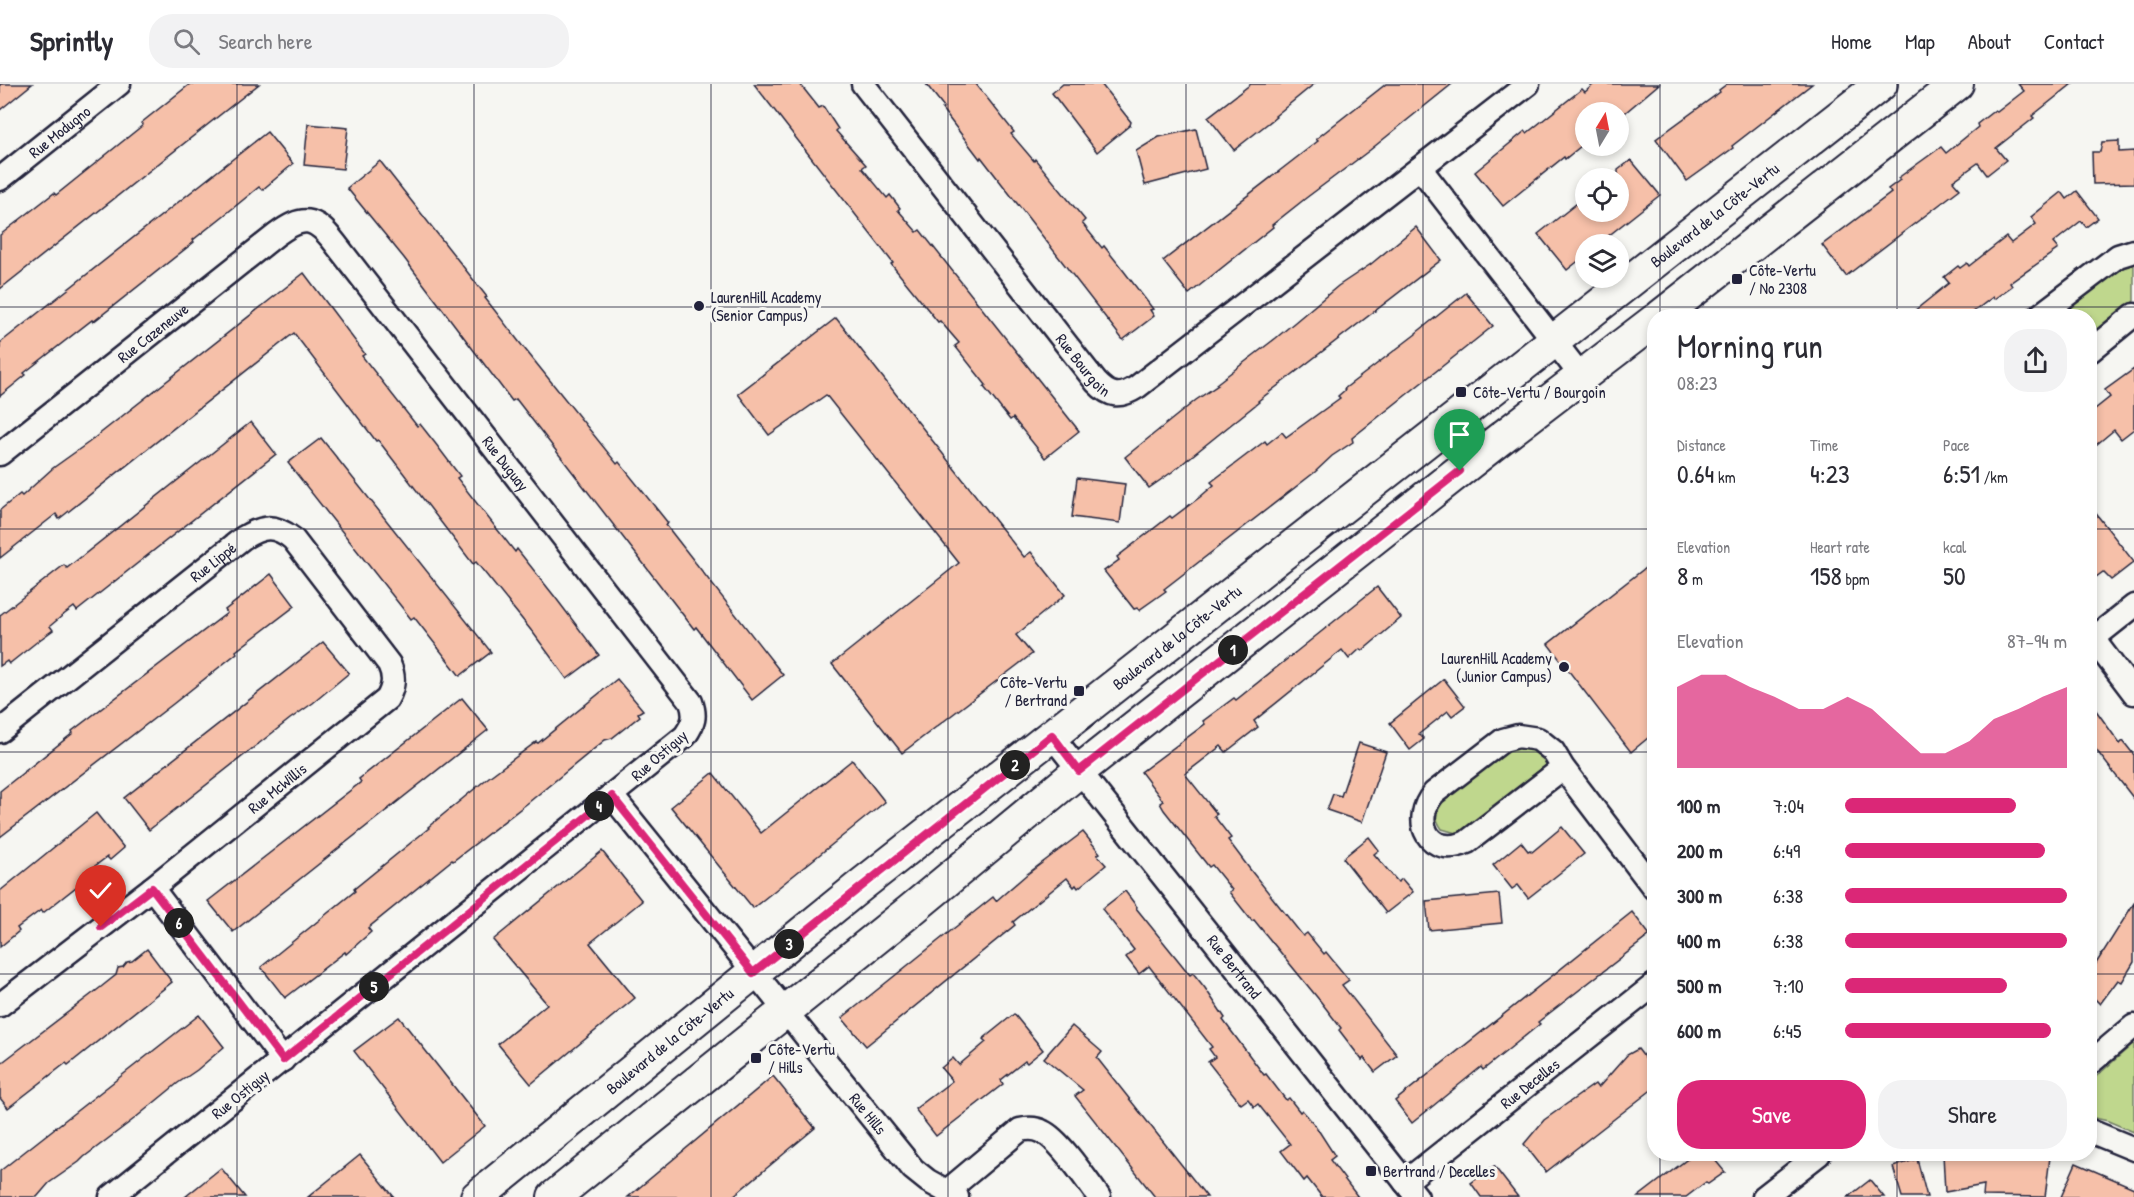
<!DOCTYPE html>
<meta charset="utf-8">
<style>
body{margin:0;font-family:"Patrick Hand",sans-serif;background:#f2f2f3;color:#2b2b33;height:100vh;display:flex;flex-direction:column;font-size:22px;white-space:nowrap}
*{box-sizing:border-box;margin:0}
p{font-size:20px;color:#7c7c81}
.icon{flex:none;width:33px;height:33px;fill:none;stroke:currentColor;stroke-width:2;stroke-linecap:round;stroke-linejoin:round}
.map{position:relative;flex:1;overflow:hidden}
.side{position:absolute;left:1647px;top:225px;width:450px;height:852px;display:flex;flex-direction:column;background:#fff;border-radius:24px;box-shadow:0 3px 9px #0003}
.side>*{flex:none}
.needle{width:39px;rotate:10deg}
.tools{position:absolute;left:1575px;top:18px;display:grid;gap:12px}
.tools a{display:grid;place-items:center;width:54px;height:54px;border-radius:50%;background:#fff;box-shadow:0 3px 9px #0003;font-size:30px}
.pin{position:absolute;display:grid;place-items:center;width:51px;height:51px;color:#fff;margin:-62px -26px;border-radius:50% 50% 50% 0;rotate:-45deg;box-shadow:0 0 6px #0007}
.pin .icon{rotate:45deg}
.km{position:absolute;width:30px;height:30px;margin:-15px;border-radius:50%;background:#222;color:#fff;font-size:16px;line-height:30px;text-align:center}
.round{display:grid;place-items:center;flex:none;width:63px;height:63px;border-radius:24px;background:#f2f2f3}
.overview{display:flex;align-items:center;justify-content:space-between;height:102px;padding:0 30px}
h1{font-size:33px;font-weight:600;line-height:45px}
.stats{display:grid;grid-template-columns:repeat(3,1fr);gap:9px;height:102px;padding:6px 30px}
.stats div{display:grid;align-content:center}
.stats b{font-size:26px;font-weight:600}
.stats small{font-size:16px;font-weight:400}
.stats p{font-size:16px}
.chart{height:168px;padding:12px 30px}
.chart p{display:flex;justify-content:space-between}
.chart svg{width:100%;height:108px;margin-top:6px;fill:#db2777;opacity:.7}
.button{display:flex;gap:12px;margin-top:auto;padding:12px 30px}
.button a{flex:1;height:69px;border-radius:24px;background:#db2777;color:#fff;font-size:24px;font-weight:600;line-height:69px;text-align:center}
.button a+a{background:#f2f2f3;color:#2b2b33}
ul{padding:0 30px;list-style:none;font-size:20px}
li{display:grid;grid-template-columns:96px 72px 1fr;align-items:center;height:45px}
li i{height:15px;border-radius:8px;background:#db2777}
header{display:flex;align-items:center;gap:36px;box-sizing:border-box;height:84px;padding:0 30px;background:#fff;border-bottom:2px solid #e1e1e2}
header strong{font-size:28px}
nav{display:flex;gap:33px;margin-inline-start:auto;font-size:21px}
.search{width:420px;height:54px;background:#f2f2f3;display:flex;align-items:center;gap:15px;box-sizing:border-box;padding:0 21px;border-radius:24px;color:#7c7c81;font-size:22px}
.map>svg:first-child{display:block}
</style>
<header>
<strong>Sprintly</strong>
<div class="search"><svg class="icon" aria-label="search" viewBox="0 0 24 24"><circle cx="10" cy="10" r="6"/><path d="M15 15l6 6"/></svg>Search here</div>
<nav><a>Home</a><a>Map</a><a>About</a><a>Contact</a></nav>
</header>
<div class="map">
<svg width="2134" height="1113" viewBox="0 0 2134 1113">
<rect width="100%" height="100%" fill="#f6f6f2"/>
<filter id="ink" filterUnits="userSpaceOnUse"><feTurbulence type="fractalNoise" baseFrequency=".0167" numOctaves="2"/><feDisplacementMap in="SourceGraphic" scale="12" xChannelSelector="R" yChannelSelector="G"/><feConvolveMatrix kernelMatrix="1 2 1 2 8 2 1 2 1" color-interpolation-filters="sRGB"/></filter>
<g filter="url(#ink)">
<g fill="#bfd78d" stroke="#707c64" stroke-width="1.5">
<polygon points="2134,178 2134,217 2090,252 2090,232 2056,232 2122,180"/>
<path d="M1526,663L1539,667L1547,678L1545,682L1462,747L1456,749L1442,745C1434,734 1435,728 1442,717L1503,669L1512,664Z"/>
<polygon points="2134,959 2134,1048 2108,1037 2090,1033 2090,998"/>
</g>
<g fill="#f6c0a9" stroke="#22223b" stroke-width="1.5">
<polygon points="0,0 32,0 0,26"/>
<polygon points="190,0 259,0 0,205 0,151 54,109 56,111 143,41 141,39"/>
<polygon points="754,0 800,0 819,24 823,22 838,45 836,47 866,81 862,84 887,114 890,111 900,124 898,126 917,148 920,146 1079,347 1045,374 1013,334 1010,336 984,303 986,301 955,262 959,259 940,237 938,238 891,180 893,179"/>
<polygon points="926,0 976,0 1014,48 1011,50 1034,77 1035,75 1085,136 1082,139 1102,164 1104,162 1123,186 1153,225 1150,226 1154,232 1123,256 981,73 980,75 942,25 944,23"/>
<polygon points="1063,0 1101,0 1131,38 1130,41 1097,68 1052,9"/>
<polygon points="1251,0 1314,0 1275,32 1276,33 1234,66 1208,33"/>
<polygon points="1386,0 1452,0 1370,66 1306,114 1272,141 1273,143 1189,210 1163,177 1318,57 1316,55"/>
<polygon points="1594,0 1659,0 1620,33 1618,28 1586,28 1586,58 1565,75 1564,73 1503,122 1475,88 1525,47 1527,49 1582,5 1585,8"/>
<polygon points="1727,0 1812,0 1732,62 1733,64 1687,97 1656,55 1720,8 1719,6"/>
<polygon points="2018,0 2072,0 2032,32 2034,34 1996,64 2006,76 1987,91 1978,79 1953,97 1960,105 1846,192 1822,161 1891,109 1888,105 1900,96 1898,94 1941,63 1946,69 1978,43 1977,40 1995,26 1997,28 2024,7"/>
<polygon points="308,40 348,44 343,85 304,81"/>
<polygon points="1196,45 1206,85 1145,101 1136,67 1159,53"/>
<polygon points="267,48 293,80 262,106 259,103 227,129 193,156 194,158 93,238 92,236 24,289 26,291 0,312 0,259"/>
<polygon points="2119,57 2119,68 2134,67 2134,99 2093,100 2092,68 2100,68 2102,58"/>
<polygon points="1631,76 1660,111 1598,160 1586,160 1586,171 1567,186 1538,150 1586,112 1586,128 1618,128 1618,86"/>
<polygon points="380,77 487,213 485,214 520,259 617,380 619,378 668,439 666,441 783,591 752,616 696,543 694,545 516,315 512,317 404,174 347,104"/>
<polygon points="2077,107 2098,134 2086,143 2081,137 2053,159 2058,165 2010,199 2012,202 1994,215 1993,213 1968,232 1908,232 1949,199 1944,193 1958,182 1960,184 1967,179 1969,182 2006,153 2011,159 2036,140 2031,133 2062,108 2067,115"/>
<polygon points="1416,143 1441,176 1258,317 1259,318 1172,388 1149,404 1125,373 1196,316 1218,301 1216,300 1276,254 1338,202 1371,180"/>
<polygon points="304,189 365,270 362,272 417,342 420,340 435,359 460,392 457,394 515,468 517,465 555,513 599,571 567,595 534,550 476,478 473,480 378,356 376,357 294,249 59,435 56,430 0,474 0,426 20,410 22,412 53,384 88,359"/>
<polygon points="1466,209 1493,242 1352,354 1353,358 1332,372 1315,388 1164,505 1166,507 1139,526 1137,524 1134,525 1104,487 1119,476 1117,473 1170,432 1172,434 1200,413 1214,401 1211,398 1265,357 1267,360 1282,348 1286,353 1340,314 1338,312 1345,306 1344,305 1416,250 1416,249"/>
<polygon points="836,234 1024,473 1031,468 1065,511 1016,551 1032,570 902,669 832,580 959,479 826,311 769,351 738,310"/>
<polygon points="2134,285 2134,345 2121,355 2114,346 2090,366 2090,329 2110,313 2105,306"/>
<polygon points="251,338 276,370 77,527 74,523 62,532 50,542 53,546 38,557 9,580 7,577 0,582 0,531 64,481 67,484"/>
<polygon points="321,354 491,568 460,592 414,533 411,535 288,379"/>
<polygon points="1077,394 1125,400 1120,439 1072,433"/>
<polygon points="2090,422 2134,478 2111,496 2103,488 2096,493 2090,486"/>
<polygon points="1654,477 1654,649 1631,668 1548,560"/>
<polygon points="271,490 295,522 236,567 237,569 173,620 0,753 0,707 73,649 72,647 227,529 225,526"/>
<polygon points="1377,503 1401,534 1362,567 1360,565 1349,575 1342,566 1254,637 1258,643 1226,668 1221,662 1185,690 1217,730 1214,732 1231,754 1228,756 1252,788 1303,852 1307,849 1324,870 1326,868 1349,896 1342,901 1397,971 1375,988 1364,974 1362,976 1339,946 1341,944 1321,918 1254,836 1252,837 1229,808 1232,806 1212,781 1209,783 1164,726 1160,719 1163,717 1141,688 1205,640 1203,637 1234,614 1236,616"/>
<polygon points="323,558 349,589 313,619 290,635 149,746 124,714"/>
<polygon points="617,595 643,626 638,629 640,632 612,654 605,656 529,718 453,777 452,776 368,844 371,848 346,870 345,868 285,914 261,883 355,807 354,805 429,744 428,743 489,693 536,658 538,659"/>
<polygon points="1444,595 1465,622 1452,632 1448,627 1419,650 1424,655 1410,666 1390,639"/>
<polygon points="462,614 488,646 233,848 208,817 361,698 359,695"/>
<polygon points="2090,618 2120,660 2123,657 2134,671 2134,715 2090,658"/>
<polygon points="1359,659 1386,668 1362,738 1327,726 1333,710 1341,712"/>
<polygon points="852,676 885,718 753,824 671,723 713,689 761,749"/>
<polygon points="96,729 124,764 110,776 107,773 83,791 86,795 43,829 41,826 17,844 19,847 0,863 0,807"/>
<polygon points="1562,743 1584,770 1528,814 1518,801 1512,805 1493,781 1521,758 1528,767 1530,766 1532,768"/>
<polygon points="1083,748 1100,769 1097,771 1106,781 1078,804 1076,801 1074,803 1067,794 1013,838 1015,841 866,962 842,934 993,813 996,817 1026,791"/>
<polygon points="1369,753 1379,766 1374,770 1398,798 1402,795 1413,808 1386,829 1343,774"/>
<polygon points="602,767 642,817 590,859 635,914 531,1000 498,960 547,920 493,856"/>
<polygon points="1125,807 1137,823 1136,824 1190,891 1193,889 1205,904 1225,934 1223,936 1264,991 1266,990 1286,1016 1289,1014 1300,1028 1302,1026 1315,1041 1335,1072 1330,1076 1358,1113 1322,1113 1307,1094 1304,1097 1281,1067 1290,1060 1258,1020 1254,1023 1248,1015 1241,1020 1208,978 1215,973 1209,965 1212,963 1149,882 1139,890 1126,873 1134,866 1102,825"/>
<polygon points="1499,810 1502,839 1429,846 1426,817"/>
<polygon points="2134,819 2134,878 2122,898 2118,896 2100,920 2090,910 2090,889"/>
<polygon points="1632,828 1650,851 1538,938 1540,940 1483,986 1481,983 1412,1039 1395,1017"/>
<polygon points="147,865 172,898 68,981 66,979 8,1024 0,1014 0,980 101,903 116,891 118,884 123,883 127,878 132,877"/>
<polygon points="1014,930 1043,966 1027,979 1025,977 1001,996 1003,1000 936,1052 915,1025 952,997 941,984 953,974 959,981 986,958 983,955"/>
<polygon points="199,931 224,963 197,986 178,999 134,1035 84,1073 79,1078 49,1099 37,1113 0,1113 0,1087"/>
<polygon points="399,933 485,1042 440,1078 354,967"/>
<polygon points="1072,942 1102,968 1097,974 1207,1113 1155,1113 1075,1012 1083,1006 1044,974"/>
<polygon points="1638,965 1654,986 1654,1004 1546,1088 1524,1060 1544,1036 1595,1000 1598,1004 1627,971"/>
<polygon points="773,992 815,1044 732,1113 628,1113"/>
<polygon points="1694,1070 1710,1070 1725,1088 1708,1100 1706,1098 1686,1113 1638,1113"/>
<polygon points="1943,1070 2019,1070 2050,1073 2045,1113 1983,1112 1984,1101 1945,1108"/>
<polygon points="360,1071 394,1113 308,1113"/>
<polygon points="1917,1075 1927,1113 1902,1113 1893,1083"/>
<polygon points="2076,1079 2134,1104 2134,1113 2061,1113"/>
<polygon points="1494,1082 1518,1113 1481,1113 1471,1099"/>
<polygon points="221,1084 245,1113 185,1113"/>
<polygon points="1870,1096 1884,1113 1848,1113"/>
</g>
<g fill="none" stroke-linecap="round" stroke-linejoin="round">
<g stroke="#22223b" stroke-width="27">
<g id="street">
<path id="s1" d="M863,0L1096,298C1110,313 1120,314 1137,303L1528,0"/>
<polyline points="1420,84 1582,293"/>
<path id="s2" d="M0,95L119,0"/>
<polyline points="2039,232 2118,172 2134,167"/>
<polyline points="2090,267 2134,231"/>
<path id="s3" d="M0,370L276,151C303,131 314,132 335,159L691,618C696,632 694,639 685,652L111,1113"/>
<polyline points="2090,551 2134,609"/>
<polyline points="2090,557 2134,522"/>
<path id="s4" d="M0,647L243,454C263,442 274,440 293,455L389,580C395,593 394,603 387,615L152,804L0,921"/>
<path id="s5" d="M1052,652L1417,1113"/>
<path d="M1563,684L1467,758C1429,775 1410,737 1434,709L1503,656L1518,652L1538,655L1553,667L1563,684L1654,804"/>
<path id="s6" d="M612,712L913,1085L928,1097L957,1113"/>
<polyline points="152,804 283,976"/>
<polyline points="2090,979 2134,942"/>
<polyline points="2090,1047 2134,1065"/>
<path id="s7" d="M1405,1098L1654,901"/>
<path d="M946,1108L1020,1046C1029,1044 1036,1044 1043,1048C1060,1056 1087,1097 1099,1113"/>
<polyline points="1764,1113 1819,1070"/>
</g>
</g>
<g stroke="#22223b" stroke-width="36">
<g id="secondary">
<polyline points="1661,232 1957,0"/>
<path id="s8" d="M477,1113L860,802L1881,0"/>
<polyline points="554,1113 911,826 1079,687 1496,358 1654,237"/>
</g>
</g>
<use href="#street" stroke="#f6f6f2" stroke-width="22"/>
<use href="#secondary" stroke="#f6f6f2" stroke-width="32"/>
</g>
</g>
<g fill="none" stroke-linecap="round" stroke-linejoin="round" filter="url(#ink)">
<g stroke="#fff" stroke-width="12">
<polyline id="route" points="101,843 152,804 283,976 612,712 753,889 1052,651 1079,687 1460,387"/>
</g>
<use href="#route" stroke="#db2777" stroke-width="8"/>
</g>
<path fill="none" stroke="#22223b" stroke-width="1.5" stroke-opacity="0.55" d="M237,0V1113M474,0V1113M711,0V1113M948,0V1113M1186,0V1113M1423,0V1113M1660,0V232M1897,0V232M0,223H2134M0,445H1654M2090,445H2134M0,668H1654M2090,668H2134M0,890H1654M2090,890H2134M1660,1070V1113M1897,1070V1113"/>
<g fill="#22223b" stroke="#f6f6f2" stroke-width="2">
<rect x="1731" y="189" width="12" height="12" rx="3"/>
<circle cx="699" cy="222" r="6"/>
<rect x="1455" y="302" width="12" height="12" rx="3"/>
<circle cx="1564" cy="583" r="6"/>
<rect x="1073" y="601" width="12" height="12" rx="3"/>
<rect x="750" y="968" width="12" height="12" rx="3"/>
<rect x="1365" y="1081" width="12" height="12" rx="3"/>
</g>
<g text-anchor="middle" stroke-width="6" stroke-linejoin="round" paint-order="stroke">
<g font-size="16" fill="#22223b" stroke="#f6f6f2">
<text dy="6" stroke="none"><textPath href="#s2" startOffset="76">Rue Modugno</textPath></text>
<text dy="6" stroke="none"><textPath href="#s8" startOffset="1580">Boulevard de la Côte-Vertu</textPath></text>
<text dy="6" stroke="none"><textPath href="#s3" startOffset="195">Rue Cazeneuve</textPath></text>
<text dy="6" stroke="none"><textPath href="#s1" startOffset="357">Rue Bourgoin</textPath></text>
<text dy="6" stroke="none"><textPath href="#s3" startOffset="702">Rue Duguay</textPath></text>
<text dy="6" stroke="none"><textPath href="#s4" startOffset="272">Rue Lippé</textPath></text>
<text dy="6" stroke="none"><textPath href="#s8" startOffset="896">Boulevard de la Côte-Vertu</textPath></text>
<text transform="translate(659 671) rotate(-41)" y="6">Rue Ostiguy</text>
<text transform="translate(277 704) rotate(-39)" y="6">Rue McWillis</text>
<text dy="6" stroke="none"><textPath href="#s5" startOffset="294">Rue Bertrand</textPath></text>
<text dy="6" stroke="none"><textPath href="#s8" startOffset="248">Boulevard de la Côte-Vertu</textPath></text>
<text dy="6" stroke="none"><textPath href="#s7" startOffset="159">Rue Decelles</textPath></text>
<text transform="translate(240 1010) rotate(-39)" y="6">Rue Ostiguy</text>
<text dy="6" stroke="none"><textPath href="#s6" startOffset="408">Rue Hills</textPath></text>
</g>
<g font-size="16" fill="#22223b" stroke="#f6f6f2" text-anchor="start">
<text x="1749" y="192">Côte-Vertu<tspan x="1749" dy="18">/ No 2308</tspan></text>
<text x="711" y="219">LaurenHill Academy<tspan x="711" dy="18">(Senior Campus)</tspan></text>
<text x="1473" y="314">Côte-Vertu / Bourgoin</text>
<text x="1552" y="580" text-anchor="end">LaurenHill Academy<tspan x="1552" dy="18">(Junior Campus)</tspan></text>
<text x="1067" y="604" text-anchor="end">Côte-Vertu<tspan x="1067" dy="18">/ Bertrand</tspan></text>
<text x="768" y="971">Côte-Vertu<tspan x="768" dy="18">/ Hills</tspan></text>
<text x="1383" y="1093">Bertrand / Decelles</text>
</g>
</g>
</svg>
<div class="tools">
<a><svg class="needle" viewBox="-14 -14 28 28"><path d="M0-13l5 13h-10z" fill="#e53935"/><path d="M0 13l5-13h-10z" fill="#7c7c81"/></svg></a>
<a><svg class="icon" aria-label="locate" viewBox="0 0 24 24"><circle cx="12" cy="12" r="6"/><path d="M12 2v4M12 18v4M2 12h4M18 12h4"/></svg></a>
<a><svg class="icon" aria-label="layers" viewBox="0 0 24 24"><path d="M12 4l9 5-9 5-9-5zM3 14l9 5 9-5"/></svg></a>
</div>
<div class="pin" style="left:1460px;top:387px;background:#1e9e55"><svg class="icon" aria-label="arrive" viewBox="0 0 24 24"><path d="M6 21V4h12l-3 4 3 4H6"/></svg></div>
<div class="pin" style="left:101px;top:843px;background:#d93025"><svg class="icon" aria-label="check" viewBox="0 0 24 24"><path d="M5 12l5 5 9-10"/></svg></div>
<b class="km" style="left:1233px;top:566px">1</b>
<b class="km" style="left:1015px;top:681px">2</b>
<b class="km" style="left:789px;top:860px">3</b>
<b class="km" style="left:599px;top:722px">4</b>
<b class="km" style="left:374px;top:903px">5</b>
<b class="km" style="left:179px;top:839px">6</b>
<section class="side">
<div class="overview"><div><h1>Morning run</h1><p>08:23</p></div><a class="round"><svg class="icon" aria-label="share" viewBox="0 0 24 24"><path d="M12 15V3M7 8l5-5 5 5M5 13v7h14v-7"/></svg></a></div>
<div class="stats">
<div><p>Distance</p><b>0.64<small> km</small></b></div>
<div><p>Time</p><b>4:23</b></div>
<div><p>Pace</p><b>6:51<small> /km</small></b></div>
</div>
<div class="stats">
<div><p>Elevation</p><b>8<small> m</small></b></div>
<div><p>Heart rate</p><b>158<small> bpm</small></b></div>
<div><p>kcal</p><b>50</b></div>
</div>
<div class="chart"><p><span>Elevation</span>87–94 m</p>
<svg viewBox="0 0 160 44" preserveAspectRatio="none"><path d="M0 44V11L10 6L20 6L30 11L40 15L50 20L60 20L70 15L80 20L90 29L100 38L110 38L120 33L130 24L140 20L150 15L160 11V44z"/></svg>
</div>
<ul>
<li><b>100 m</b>7:04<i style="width:77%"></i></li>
<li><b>200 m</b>6:49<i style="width:90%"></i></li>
<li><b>300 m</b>6:38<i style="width:100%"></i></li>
<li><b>400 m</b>6:38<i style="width:100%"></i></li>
<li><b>500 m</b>7:10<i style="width:73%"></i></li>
<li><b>600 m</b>6:45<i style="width:93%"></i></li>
</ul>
<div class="button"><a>Save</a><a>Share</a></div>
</section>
</div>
